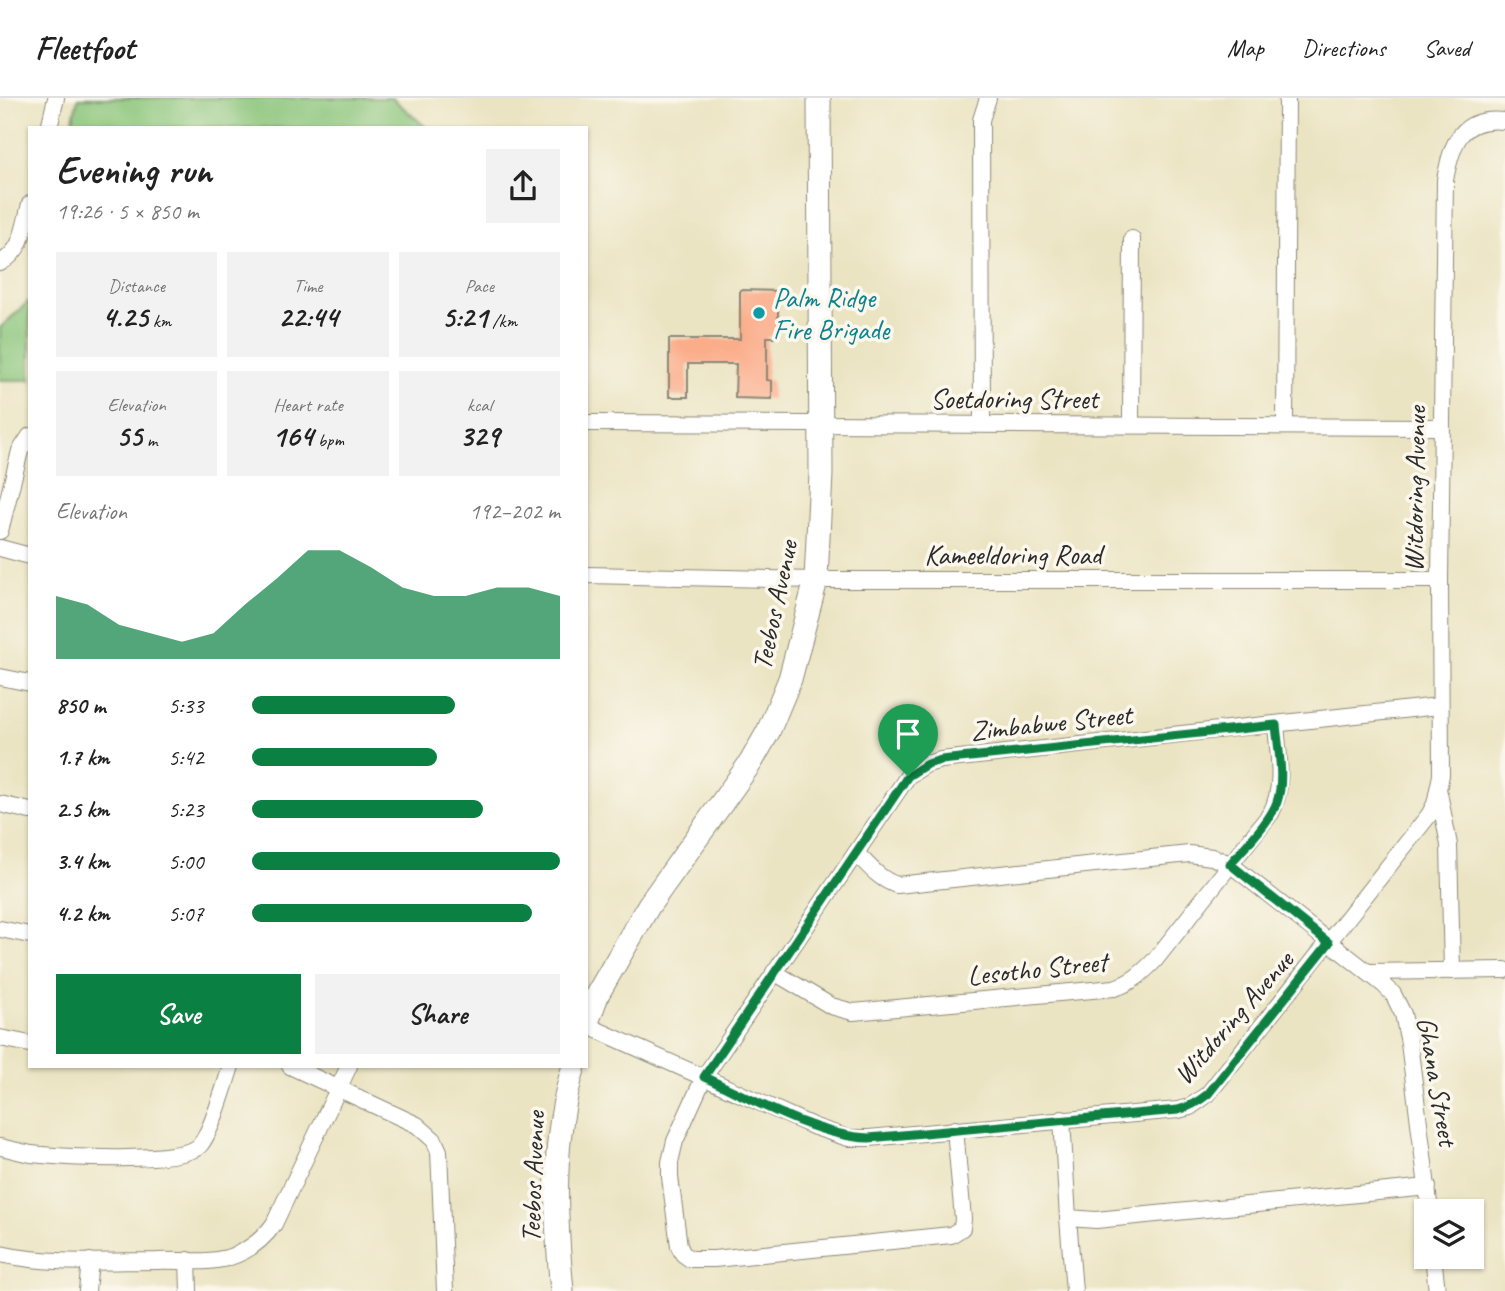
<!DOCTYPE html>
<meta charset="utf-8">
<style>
body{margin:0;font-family:Caveat,sans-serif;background:#f2f2f2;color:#222;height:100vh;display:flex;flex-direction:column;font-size:26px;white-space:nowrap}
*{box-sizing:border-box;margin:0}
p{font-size:23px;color:#767676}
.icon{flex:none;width:38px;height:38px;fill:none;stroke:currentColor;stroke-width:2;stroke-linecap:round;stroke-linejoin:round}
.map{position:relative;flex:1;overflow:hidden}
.side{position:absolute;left:28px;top:28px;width:560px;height:942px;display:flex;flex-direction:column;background:#fff;border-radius:0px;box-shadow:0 2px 5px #0004}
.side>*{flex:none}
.tools{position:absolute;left:1414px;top:1101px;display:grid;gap:14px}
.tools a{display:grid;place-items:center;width:70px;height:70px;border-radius:0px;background:#fff;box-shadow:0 2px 5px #0004;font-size:35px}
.pin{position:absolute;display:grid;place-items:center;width:60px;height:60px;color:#fff;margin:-72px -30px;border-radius:50% 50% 50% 0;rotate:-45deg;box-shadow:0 0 7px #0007}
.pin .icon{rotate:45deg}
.round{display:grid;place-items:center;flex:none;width:74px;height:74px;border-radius:0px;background:#f2f2f2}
.overview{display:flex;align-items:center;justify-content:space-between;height:119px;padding:0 28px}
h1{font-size:38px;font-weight:700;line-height:52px}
.metrics{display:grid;grid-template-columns:repeat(3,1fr);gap:10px;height:119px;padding:7px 28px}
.metrics div{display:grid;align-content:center;border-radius:0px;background:#f2f2f2;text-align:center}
.metrics b{font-size:30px;font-weight:700}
.metrics small{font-size:19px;font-weight:400}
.metrics p{font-size:19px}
.chart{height:196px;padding:14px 28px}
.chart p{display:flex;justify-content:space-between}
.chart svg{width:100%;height:126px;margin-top:7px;fill:#0b8043;opacity:.7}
.cta{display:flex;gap:14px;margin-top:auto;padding:14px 28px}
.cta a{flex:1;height:80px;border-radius:0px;background:#0b8043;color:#fff;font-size:28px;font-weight:700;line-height:80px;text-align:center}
.cta a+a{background:#f2f2f2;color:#222}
ul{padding:0 28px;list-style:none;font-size:23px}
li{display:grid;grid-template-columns:112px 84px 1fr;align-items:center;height:52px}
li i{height:18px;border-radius:9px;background:#0b8043}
header{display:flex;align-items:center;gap:42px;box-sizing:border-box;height:98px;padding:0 35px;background:#fff;border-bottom:2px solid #e0e0e0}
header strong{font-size:33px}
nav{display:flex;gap:38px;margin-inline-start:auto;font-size:24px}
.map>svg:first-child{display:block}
</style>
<header>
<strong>Fleetfoot</strong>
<nav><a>Map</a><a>Directions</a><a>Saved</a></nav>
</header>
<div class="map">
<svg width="1505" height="1193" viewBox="0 0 1505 1193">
<rect width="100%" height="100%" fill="#fbf7ec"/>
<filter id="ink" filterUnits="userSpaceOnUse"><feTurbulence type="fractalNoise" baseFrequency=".0143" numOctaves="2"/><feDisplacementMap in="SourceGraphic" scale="14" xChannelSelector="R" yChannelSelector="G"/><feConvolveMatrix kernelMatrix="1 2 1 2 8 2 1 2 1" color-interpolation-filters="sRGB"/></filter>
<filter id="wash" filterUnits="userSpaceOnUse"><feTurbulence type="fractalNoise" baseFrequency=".00686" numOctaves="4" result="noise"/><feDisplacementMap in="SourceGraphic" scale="28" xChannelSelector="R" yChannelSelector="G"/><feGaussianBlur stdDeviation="1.57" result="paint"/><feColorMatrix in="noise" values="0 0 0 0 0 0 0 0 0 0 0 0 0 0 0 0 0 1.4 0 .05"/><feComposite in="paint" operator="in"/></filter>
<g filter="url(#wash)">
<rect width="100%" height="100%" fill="#ebe4c3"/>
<g fill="#89c479" stroke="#5a7852" stroke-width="2">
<polygon points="78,0 392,0 427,30 71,30"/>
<polygon points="30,202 30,282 0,282 0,230"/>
</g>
<g id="blocks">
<polygon fill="#fbac89" points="740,192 778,193 778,239 767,239 767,282 772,283 772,301 735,300 736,266 688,266 688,299 669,299 669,241 740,241"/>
</g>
</g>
<g filter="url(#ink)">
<use href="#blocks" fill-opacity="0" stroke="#8b8877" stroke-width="2"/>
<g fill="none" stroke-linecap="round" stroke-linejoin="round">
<g stroke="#8b8877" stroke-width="18">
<g id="street">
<polyline points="49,30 56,0"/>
<path d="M0,165C23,153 24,129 30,106"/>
<polyline points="586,325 1441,329"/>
<polyline points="982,326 981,22 988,0"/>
<polyline points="1131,326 1132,141"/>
<polyline points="1285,327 1287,0"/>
<polyline points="0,433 20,353 30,338"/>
<polyline points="0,450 30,458"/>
<polyline points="586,477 816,482 1440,482"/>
<polyline points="0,579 30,585"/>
<polyline points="1439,695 1449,747 1452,873"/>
<polyline points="0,706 30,713"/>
<path d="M856,755C869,768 880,782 897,787L1189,756L1212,759L1230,766L1384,887L1393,896L1403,916L1409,945L1430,1113"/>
<polyline points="0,831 30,837"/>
<path d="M774,874L831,908L853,914L1114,890C1132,885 1142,875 1155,862L1271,715C1285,688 1278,656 1276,627"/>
<polyline points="1368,874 1505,872"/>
<path d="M586,927L815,1029L848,1040H869L1178,1012L1190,1009L1208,996L1429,717L1435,706L1441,677L1440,482L1445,82C1452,44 1461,18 1505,23"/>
<polyline points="0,940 30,946"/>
<polyline points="290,968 417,1027 434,1042 439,1053 445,1193"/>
<polyline points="1062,1021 1068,1120 1096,1122 1428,1089"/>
<polyline points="955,1031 963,1121 962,1130 951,1137 714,1161 690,1161 683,1156 679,1148 670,1079 670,1064 675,1043 704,979 908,678 927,666 941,662 1439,608"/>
<path d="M0,1049C10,1051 21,1054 31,1056C59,1059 184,1067 200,1047C212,1033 225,987 231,968"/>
<polyline points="1068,1120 1074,1193"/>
<path d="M0,1156C49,1167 107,1163 157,1163C180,1162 204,1166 227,1160C247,1154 262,1143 274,1126L349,968"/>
<polyline points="1433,1158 1437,1193"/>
<polyline points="188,1162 189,1193"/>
<polyline points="87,1193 90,1163"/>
</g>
</g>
<g stroke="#8b8877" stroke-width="25">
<g id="secondary">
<polyline points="586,927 598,895 649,807 751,664 768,634 790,581 816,482 821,376 819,0"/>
<path d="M562,1193C555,1118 551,1041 574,968"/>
</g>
</g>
<use href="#street" stroke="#fff" stroke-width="16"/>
<use href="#secondary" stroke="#fff" stroke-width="23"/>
</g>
</g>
<g fill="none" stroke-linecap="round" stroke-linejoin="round" filter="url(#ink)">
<g stroke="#fff" stroke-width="14">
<path id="route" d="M1276,627C1278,650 1285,681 1277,704C1270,724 1244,749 1230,766L1329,845L1208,996C1198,1004 1190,1009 1178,1012L869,1040C818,1039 752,1001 704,979L908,678L927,666L941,662Z"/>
</g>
<use href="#route" stroke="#0b8043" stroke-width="9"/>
</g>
<circle fill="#0f9aa8" stroke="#fbf7ec" stroke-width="2.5" cx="759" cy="215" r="7"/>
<g text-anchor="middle" stroke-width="7" stroke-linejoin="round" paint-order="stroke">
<g font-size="28" fill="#0d838f" stroke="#fbf7ec" text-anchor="start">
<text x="773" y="209">Palm Ridge<tspan x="773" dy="32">Fire Brigade</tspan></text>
</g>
<g font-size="28" fill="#2b2b2b" stroke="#fbf7ec">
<text x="1014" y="310">Soetdoring Street</text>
<text transform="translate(1414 391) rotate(-89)" y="10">Witdoring Avenue</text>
<text x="1013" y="466">Kameeldoring Road</text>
<text transform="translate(774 507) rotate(-78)" y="10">Teebos Avenue</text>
<text transform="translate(1051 624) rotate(-6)" y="10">Zimbabwe Street</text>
<text transform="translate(1037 870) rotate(-6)" y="10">Lesotho Street</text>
<text transform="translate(1233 919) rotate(-49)" y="10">Witdoring Avenue</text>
<text transform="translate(1438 983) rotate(80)" y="10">Ghana Street</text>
<text transform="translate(532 1079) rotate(-88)" y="10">Teebos Avenue</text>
</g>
</g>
</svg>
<div class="tools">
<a><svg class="icon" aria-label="layers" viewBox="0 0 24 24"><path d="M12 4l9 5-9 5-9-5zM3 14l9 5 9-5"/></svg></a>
</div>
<div class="pin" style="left:908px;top:678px;background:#1e9e55"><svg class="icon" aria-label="arrive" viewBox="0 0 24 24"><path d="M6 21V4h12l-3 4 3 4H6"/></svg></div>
<section class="side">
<div class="overview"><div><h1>Evening run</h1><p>19:26 · 5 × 850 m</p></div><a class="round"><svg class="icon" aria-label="share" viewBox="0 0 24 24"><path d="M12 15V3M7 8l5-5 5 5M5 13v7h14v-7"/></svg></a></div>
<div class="metrics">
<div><p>Distance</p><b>4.25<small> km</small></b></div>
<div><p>Time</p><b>22:44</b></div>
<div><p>Pace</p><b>5:21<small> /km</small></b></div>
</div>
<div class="metrics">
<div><p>Elevation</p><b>55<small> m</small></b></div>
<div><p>Heart rate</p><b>164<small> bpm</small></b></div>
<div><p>kcal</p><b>329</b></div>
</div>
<div class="chart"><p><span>Elevation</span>192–202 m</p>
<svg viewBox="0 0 160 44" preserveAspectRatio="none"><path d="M0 44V22L10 25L20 32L30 35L40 38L50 35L60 25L70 16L80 6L90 6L100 12L110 19L120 22L130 22L140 19L150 19L160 22V44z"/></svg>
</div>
<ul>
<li><b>850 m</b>5:33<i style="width:66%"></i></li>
<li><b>1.7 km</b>5:42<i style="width:60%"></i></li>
<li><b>2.5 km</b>5:23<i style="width:75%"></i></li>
<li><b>3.4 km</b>5:00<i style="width:100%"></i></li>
<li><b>4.2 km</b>5:07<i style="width:91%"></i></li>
</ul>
<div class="cta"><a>Save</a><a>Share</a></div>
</section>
</div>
